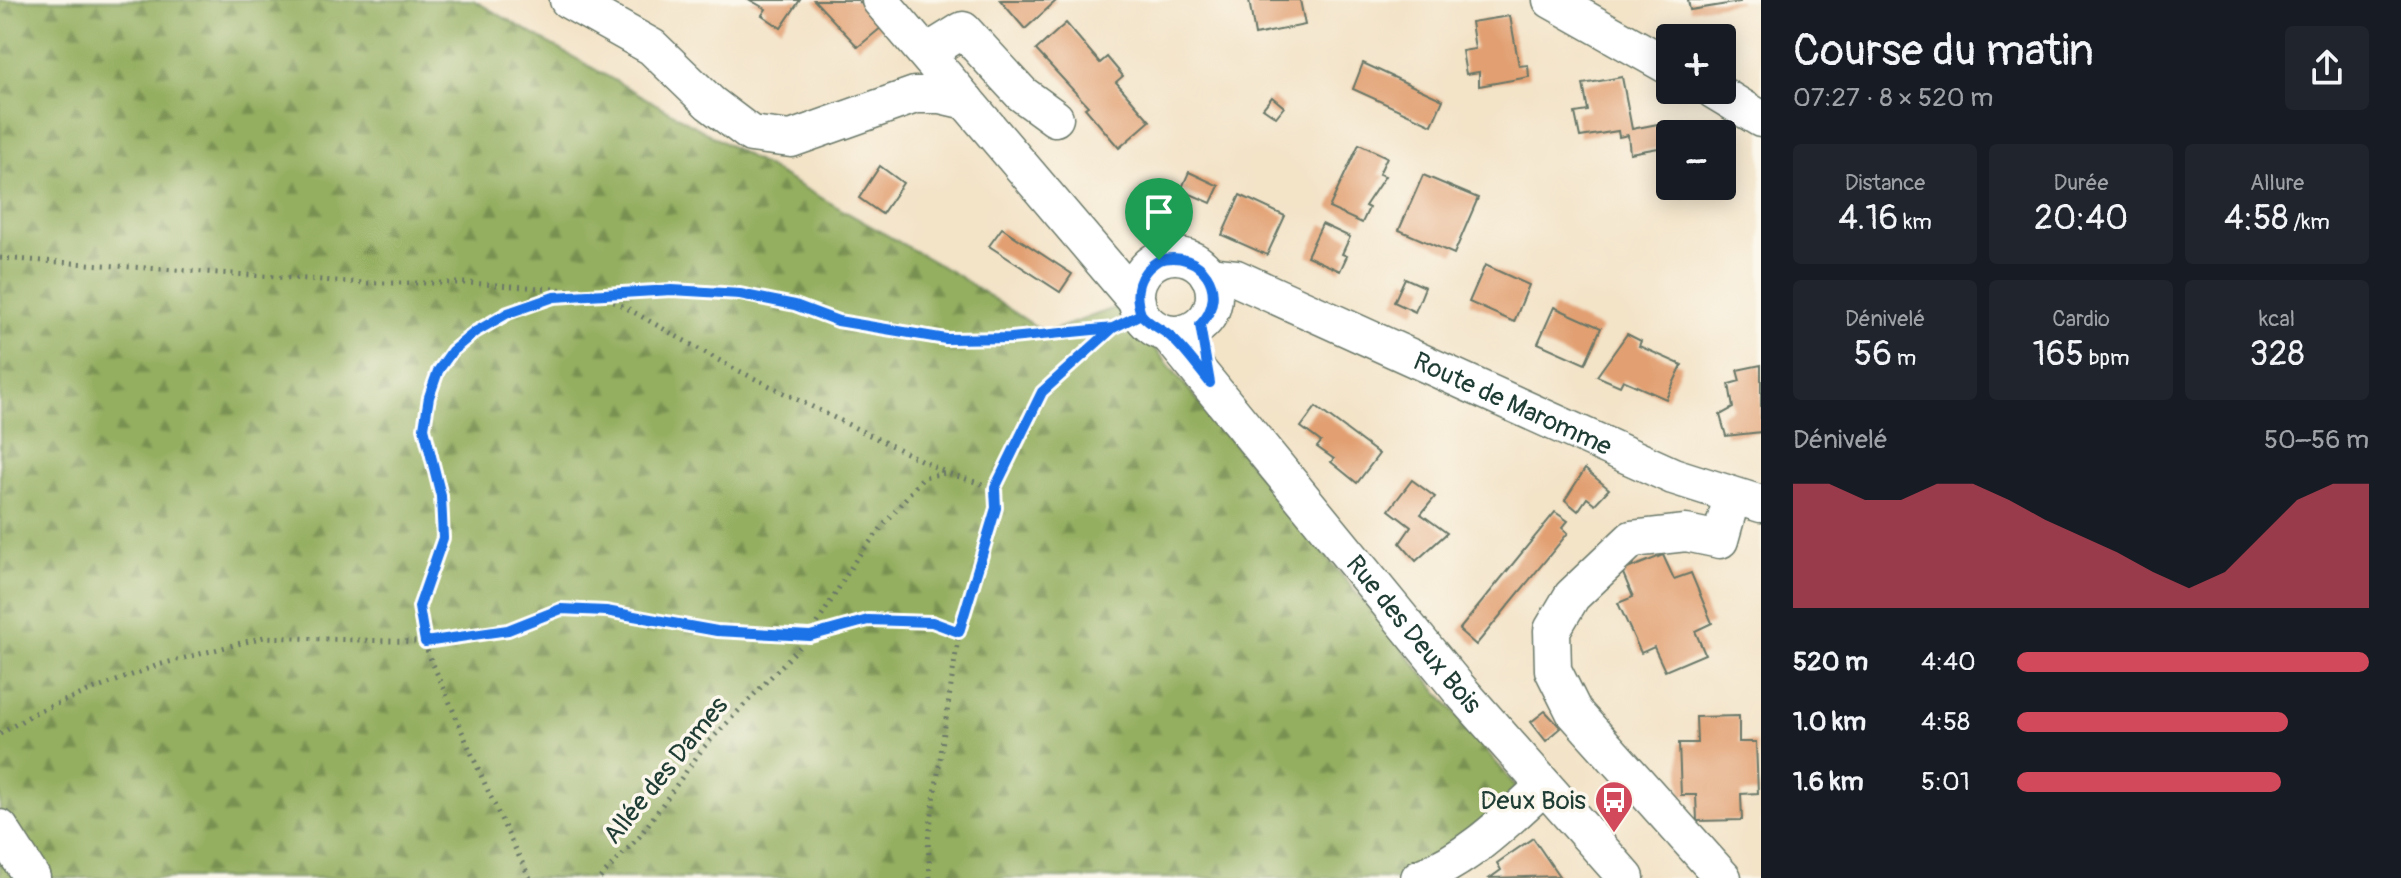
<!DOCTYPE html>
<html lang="fr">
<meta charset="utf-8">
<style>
body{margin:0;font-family:Pangolin,sans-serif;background:#20242c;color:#f1f3f6;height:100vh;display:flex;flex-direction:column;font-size:30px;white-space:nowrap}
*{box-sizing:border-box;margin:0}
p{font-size:26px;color:#9ea1a6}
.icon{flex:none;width:44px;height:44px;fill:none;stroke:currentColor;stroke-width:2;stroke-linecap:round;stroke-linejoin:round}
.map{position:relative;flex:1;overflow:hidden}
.panel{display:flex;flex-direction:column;background:#171b24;width:640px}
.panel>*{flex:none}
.buttons{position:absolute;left:1656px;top:24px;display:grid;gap:16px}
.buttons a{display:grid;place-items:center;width:80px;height:80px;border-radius:8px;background:#171b24;box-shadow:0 4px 20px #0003;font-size:40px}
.pin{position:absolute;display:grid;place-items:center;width:68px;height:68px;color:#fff;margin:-82px -34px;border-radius:50% 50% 50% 0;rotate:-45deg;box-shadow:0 0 8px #0007}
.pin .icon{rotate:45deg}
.round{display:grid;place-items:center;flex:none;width:84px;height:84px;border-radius:8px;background:#20242c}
.overview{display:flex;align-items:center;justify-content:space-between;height:136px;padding:0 32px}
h1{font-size:44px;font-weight:600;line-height:60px}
.metrics{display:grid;grid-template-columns:repeat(3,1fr);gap:12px;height:136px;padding:8px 32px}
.metrics div{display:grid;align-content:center;border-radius:8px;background:#20242c;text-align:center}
.metrics b{font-size:34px;font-weight:600}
.metrics small{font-size:22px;font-weight:400}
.metrics p{font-size:22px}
.chart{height:224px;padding:16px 32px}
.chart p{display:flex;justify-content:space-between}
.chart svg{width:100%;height:144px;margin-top:8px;fill:#d1495b;opacity:.7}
ul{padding:0 32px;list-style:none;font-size:26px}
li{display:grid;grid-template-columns:128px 96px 1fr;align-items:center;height:60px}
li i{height:20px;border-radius:10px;background:#d1495b}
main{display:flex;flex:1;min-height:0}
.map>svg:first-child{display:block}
</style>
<main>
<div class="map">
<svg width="1761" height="878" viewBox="0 0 1761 878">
<defs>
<pattern id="forest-firs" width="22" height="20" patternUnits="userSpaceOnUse" patternTransform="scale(2)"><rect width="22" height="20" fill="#94af61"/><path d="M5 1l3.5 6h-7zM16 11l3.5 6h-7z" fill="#789051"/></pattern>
</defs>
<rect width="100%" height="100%" fill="#fbf7ec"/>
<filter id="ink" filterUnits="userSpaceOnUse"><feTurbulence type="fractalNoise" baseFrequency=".0125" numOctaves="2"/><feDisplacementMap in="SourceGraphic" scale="16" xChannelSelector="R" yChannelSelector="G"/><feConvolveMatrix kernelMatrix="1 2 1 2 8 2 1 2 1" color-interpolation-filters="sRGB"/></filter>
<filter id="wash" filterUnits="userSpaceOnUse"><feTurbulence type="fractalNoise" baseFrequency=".006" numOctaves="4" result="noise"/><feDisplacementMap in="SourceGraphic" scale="32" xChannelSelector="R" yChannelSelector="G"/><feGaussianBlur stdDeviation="1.8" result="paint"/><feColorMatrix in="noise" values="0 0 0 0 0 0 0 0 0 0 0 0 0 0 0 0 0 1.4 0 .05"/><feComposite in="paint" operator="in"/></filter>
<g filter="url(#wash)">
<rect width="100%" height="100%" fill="#f3e3c7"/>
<polygon fill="url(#forest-firs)" stroke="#5a764a" stroke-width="2" points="0,0 473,0 957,275 1046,333 1120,306 1518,789 1418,878 0,878"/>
<g id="blocks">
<g fill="#e2a072">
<polygon points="750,0 800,0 781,28 762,15 766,9"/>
<polygon points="814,0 858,0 882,27 858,47"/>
<polygon points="1000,0 1057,0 1025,29"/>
<polygon points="1249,0 1300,0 1305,25 1255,35"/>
<polygon points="1688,0 1740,0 1740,2 1690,10"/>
<polygon points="1510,16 1519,66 1528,65 1529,77 1479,86 1479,72 1466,74 1462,51 1475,49 1471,22"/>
<polygon points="1066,23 1100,63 1107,57 1123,76 1116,82 1150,121 1119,148 1085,108 1088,106 1036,50"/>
<polygon points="1363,63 1443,100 1432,125 1353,89"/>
<polygon points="1622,77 1632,129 1668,122 1670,146 1630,153 1628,135 1619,137 1618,131 1580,137 1575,113 1588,111 1583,84"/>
<polygon points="1272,97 1284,107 1276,117 1263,108"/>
<polygon points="1359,144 1387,157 1379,174 1385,176 1365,206 1369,208 1362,223 1329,208"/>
<polygon points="880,166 903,183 882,214 859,198"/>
<polygon points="1189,172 1219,186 1211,203 1181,190"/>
<polygon points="1423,175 1478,198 1454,254 1399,230"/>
<polygon points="1676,186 1716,186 1717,192 1678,198"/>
<polygon points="1240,195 1285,216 1267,255 1222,235"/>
<polygon points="1322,224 1350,237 1342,254 1347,256 1340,271 1307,256"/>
<polygon points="1002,228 1072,274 1060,292 989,246"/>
<polygon points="1485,265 1529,285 1514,322 1469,302"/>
<polygon points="1405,278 1425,287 1415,312 1394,302"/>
<polygon points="1554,307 1601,328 1585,364 1538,343"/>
<polygon points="1627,334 1641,341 1639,346 1682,365 1666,399 1623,380 1620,386 1597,376"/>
<polygon points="1761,365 1761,432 1726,436 1720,415 1733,408 1729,384 1740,381 1737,370"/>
<polygon points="1316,407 1379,454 1357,483 1331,462 1334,459 1317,447 1321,442 1301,427"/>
<polygon points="1585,469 1609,489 1595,504 1587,498 1578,511 1565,500"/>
<polygon points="1412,480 1435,497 1421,514 1447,533 1416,561 1400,543 1411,527 1389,510"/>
<polygon points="1555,512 1568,521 1562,528 1568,533 1476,645 1459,630"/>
<polygon points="1663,555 1674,579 1691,573 1712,623 1695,631 1705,654 1665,671 1654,647 1641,653 1618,603 1633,597 1622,571"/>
<polygon points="1545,711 1561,728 1546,741 1531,722"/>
<polygon points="1739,716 1739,742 1756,742 1758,793 1741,794 1742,820 1697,821 1696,795 1681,795 1679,743 1697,743 1696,717"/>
<polygon points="1533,838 1559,876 1490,878 1501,870 1497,863"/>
</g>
</g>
</g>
<g filter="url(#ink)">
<use href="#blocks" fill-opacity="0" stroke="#697767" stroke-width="2"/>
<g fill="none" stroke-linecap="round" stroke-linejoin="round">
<g stroke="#697767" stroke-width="39">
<g id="minor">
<polyline points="568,0 652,47 710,103 751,134 791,139 915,95 940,95 966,101"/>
<polyline points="880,0 1137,302"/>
<polyline points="1551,0 1670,67"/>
<polyline points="926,53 963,30 1022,94 1055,118"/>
<polyline points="1713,90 1761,119"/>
<circle cx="1175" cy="295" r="39"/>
<path id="s1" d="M1208,275L1236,278L1673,476L1761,504"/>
<path id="s2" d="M1168,334L1458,688L1626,878"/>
<polyline points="0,828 32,878"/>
<path d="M1419,878C1468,859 1506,821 1544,786"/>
<polyline points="1723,878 1574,712 1553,670 1552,630 1572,596 1632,539 1686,533 1720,540 1732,497"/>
</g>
</g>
<g stroke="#697767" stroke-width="5" stroke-dasharray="2 6" stroke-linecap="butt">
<polyline points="0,258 365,283 469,283 582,291"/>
<polyline points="600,293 729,366 947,473"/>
<polyline points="0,734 38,711 158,665 264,637 425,642 508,630 561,609 606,611 717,631 810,636 868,620 932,622 959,632"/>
<path d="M530,878C499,818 473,758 447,696C436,669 417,637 419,607C420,582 440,560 443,536C444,525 442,511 441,499C436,452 413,419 438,371C484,282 659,280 744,295C777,300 807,312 840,321C873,330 910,336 944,339C1000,344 1058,333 1113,328"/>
<polyline points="600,878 639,837 703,748 810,636 856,559 923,477 947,473 995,488 1042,392 1111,329"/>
<polyline points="930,878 928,840 959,632 996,508 995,488"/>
</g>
<use href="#minor" stroke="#fff" stroke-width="36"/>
</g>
</g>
<g fill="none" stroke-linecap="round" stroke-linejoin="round" filter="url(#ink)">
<g stroke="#fff" stroke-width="16">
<path id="route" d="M1159,260C1138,273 1133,292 1141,314L1113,328L1011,338L946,339L838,321L795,305L740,294L672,290L554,297L508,313L475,332L452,351L438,371L429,397L424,428L441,496L443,538L419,607L425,642L508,630L561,609L606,611L717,631L810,636L868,620L932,622L959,632L996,508L995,488L1042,392L1113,328L1141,314C1150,326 1162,328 1172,338C1186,351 1198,368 1210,383L1200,325C1231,292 1201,248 1159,260"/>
</g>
<use href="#route" stroke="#1a73e8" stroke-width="10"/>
</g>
<defs>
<g id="bus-pin" transform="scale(2)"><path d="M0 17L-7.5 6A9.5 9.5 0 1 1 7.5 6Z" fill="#d1495b" stroke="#fbf7ec"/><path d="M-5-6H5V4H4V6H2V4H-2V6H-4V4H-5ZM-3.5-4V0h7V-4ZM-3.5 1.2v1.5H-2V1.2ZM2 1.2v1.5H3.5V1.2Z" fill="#fff"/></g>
</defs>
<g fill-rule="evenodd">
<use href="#bus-pin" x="1614" y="800"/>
</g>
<g text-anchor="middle" stroke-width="7" stroke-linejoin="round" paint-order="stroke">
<g font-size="26" fill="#1f3d34" stroke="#fbf7ec">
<text dy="9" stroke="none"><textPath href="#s1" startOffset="332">Route de Maromme</textPath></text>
<text dy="9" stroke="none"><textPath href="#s2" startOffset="388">Rue des Deux Bois</textPath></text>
<text transform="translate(665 770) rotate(-51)" y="9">Allée des Dames</text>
</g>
<g font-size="26" fill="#1f3d34" stroke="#fbf7ec" text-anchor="end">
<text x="1586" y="809">Deux Bois</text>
</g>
</g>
</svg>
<div class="buttons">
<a>+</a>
<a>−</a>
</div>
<div class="pin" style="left:1159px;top:260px;background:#1e9e55"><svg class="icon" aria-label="arrive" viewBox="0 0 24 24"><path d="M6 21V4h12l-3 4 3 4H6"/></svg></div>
</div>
<section class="panel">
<div class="overview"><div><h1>Course du matin</h1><p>07:27 · 8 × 520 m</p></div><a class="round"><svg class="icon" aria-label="share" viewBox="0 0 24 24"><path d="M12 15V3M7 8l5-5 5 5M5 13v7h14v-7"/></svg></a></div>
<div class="metrics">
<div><p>Distance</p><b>4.16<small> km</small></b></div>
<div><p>Durée</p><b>20:40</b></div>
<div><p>Allure</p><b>4:58<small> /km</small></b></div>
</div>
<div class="metrics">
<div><p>Dénivelé</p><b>56<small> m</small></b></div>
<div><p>Cardio</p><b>165<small> bpm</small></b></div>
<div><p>kcal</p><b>328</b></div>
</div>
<div class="chart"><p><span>Dénivelé</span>50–56 m</p>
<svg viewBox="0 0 160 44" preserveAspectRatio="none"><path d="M0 44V6L10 6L20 11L30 11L40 6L50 6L60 11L70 17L80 22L90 27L100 33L110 38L120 33L130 22L140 11L150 6L160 6V44z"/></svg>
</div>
<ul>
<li><b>520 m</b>4:40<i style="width:100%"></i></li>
<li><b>1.0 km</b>4:58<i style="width:77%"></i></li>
<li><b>1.6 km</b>5:01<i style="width:75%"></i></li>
</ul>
</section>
</main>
